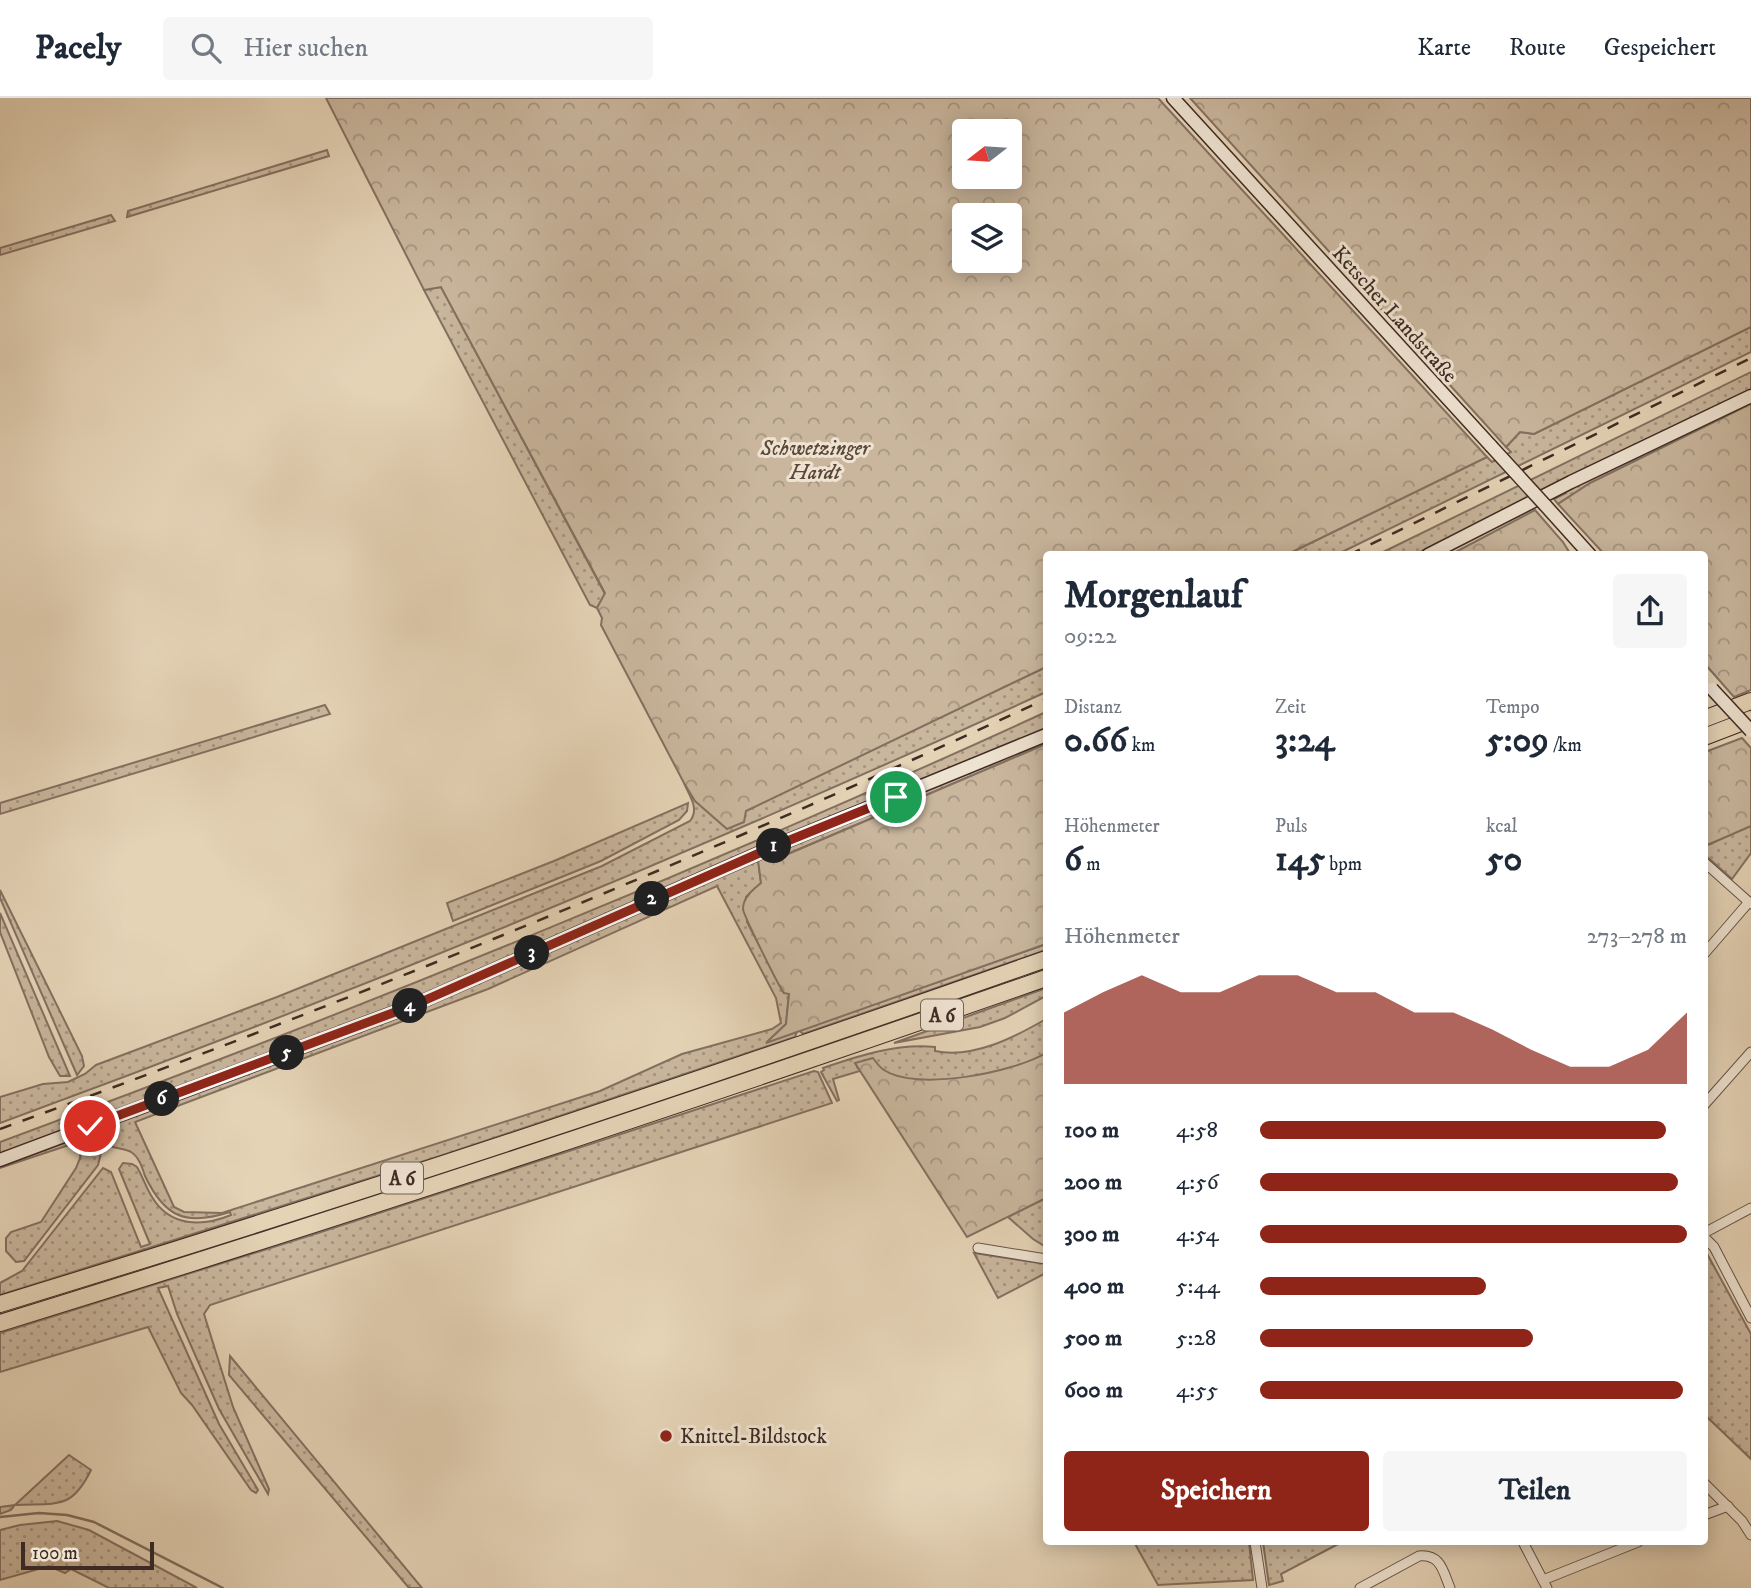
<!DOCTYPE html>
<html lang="de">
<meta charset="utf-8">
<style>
body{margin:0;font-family:"IM FELL DW Pica",serif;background:#f6f6f7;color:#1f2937;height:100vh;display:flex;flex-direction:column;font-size:26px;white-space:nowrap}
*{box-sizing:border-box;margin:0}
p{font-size:23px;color:#747a83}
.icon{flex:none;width:38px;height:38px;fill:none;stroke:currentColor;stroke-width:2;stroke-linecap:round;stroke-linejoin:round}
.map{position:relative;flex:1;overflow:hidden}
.side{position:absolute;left:1043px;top:453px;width:665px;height:994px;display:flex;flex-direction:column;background:#fff;border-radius:7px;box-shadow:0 4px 18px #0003}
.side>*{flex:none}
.needle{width:46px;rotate:253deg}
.controls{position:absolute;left:952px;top:21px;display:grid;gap:14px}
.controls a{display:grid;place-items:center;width:70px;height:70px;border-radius:7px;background:#fff;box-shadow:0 4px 18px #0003;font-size:35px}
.scale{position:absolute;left:21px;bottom:18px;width:133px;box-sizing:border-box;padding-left:7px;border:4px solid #3e2b23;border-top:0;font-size:19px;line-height:24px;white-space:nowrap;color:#3e2b23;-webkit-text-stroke:5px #eee2d0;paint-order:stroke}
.pin{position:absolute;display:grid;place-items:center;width:60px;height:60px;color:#fff;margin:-30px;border:4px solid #fff;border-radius:50%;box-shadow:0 2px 7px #0007}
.km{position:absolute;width:35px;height:35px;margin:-18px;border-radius:50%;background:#222;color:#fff;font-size:19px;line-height:35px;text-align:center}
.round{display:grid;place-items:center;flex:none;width:74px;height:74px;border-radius:7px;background:#f6f6f7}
.headline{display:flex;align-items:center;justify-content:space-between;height:119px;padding:0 21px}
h1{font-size:38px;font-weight:700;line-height:52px}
.figures{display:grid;grid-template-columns:repeat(3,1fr);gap:10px;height:119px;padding:7px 21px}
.figures div{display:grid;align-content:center}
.figures b{font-size:35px;font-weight:700}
.figures small{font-size:19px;font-weight:400}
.figures p{font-size:19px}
.chart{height:196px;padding:14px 21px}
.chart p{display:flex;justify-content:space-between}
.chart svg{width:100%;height:126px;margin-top:7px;fill:#8f2418;opacity:.7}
.action{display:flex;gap:14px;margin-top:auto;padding:14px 21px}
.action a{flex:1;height:80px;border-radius:7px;background:#8f2418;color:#fff;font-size:28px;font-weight:700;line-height:80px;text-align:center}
.action a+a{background:#f6f6f7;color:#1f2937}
ul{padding:0 21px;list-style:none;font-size:23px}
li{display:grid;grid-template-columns:112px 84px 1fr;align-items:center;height:52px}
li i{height:18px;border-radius:9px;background:#8f2418}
header{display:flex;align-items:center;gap:42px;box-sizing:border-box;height:98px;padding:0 35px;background:#fff;border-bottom:2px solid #e0e1e3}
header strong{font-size:33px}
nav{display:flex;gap:38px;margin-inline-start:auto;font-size:24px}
.search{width:490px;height:63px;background:#f6f6f7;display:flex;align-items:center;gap:18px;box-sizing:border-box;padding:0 24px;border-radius:7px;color:#747a83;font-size:26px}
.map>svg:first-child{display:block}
</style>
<header>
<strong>Pacely</strong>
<div class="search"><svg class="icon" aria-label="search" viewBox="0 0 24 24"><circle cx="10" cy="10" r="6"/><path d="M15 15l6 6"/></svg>Hier suchen</div>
<nav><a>Karte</a><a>Route</a><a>Gespeichert</a></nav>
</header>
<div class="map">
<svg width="1751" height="1490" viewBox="0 0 1751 1490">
<defs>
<pattern id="green-dots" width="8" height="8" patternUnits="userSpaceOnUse" patternTransform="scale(1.75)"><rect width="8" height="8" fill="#c9b69d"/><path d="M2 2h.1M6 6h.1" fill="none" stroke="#a59480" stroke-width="1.8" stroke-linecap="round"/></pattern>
<pattern id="forest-crowns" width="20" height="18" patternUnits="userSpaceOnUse" patternTransform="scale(1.75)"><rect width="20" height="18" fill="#c9b69d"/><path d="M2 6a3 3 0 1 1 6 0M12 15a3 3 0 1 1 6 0" fill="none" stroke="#a59480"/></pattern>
</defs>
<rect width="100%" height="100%" fill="#e5d3b6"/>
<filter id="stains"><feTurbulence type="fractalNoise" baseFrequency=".00286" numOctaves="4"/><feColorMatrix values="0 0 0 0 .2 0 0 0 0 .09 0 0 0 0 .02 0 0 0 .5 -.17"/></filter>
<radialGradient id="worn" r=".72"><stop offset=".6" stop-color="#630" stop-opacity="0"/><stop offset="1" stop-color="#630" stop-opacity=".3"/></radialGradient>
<g fill="url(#green-dots)" stroke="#847060" stroke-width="2" fill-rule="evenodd">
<polygon points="327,52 329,58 127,119 128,113"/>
<polygon points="111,117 115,123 0,157 0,150"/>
<polygon points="441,189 605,496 597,510 590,507 424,192"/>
<polygon points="1751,229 1751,254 1336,457 1286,457 1487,359 1492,364 1511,354 1506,349 1520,334 1534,336"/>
<polygon points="1751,274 1751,292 1414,457 1377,457"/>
<polygon points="1751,302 1751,306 1590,385 1558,406 1554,401 1566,395 1565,392"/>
<path d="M1046,569V594C703,751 355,895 0,1025V999L43,986L68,984L85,976L96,967L277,899L602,768L690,723C700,710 689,698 684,685L695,703L743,724L745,713Z"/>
<polygon points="325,607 330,616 0,716 0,705"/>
<path d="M1046,614V632L407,905L0,1057V1044C354,914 703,771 1046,614Z"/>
<polygon points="1046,642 1046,646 778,760 775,754"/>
<polygon points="688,705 687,713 679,722 601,763 453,823 447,805 554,763"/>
<polygon points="1751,728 1751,755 1732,781 1705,757 1705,748"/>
<path d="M758,762L761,785L746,799L747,824L784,895H789L786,926L768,943L797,933L795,939L440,1058L0,1197V1185L22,1173L103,1070L111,1074L141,1149L150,1146L119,1071L123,1065L132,1066L137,1069C143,1079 146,1090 152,1099C170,1129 202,1129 231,1117L230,1114C186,1128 165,1120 145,1078C142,1069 139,1059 131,1054C125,1050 117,1051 110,1048L102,1036L96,1038L101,1055L98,1067L24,1163L16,1164L6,1153V1140L11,1134L41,1124L76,1070L80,1060L81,1046L87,1041L0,1070V1066L110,1027ZM717,788L776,900L781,925L772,931L682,956L600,993L222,1115L184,1114L174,1109L135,1024L488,891Z"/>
<polygon points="0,792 82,958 84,968 77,977 0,800"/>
<polygon points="0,815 70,978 60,978 49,959 0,834"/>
<polygon points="1046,846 1046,852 803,936 799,932"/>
<polygon points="1046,890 1046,898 1005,920 980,929 894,945"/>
<path d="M1046,921V955C1020,971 950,986 919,983C898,980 876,971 856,966L860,973L833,981L839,1002L837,1003L821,974L824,972L823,970C858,958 897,945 935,949V953C973,961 1015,939 1046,921Z"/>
<polygon points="814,973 818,974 832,1005 210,1207 204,1216 233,1309 269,1391 268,1396 219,1311 177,1216 168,1188 158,1190 219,1326 258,1392 256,1395 251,1392 192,1307 181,1295 148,1229 0,1274 0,1235 318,1135"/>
<polygon points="529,1045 530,1050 0,1219 0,1213"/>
<polygon points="1046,1100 1046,1149 1033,1141 1008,1119"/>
<polygon points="1705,1152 1751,1236 1751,1361 1705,1317"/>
<polygon points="974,1155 1046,1166 1046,1175 998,1200"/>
<polygon points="230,1258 422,1490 409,1490 229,1277"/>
<path d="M69,1357L91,1372C71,1413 56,1405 15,1407L11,1412L0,1416V1409L15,1407Z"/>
<polygon points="57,1423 89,1432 197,1490 109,1490 71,1471 65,1475 49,1468 0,1482 0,1432 20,1427"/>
<polygon points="1134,1444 1249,1444 1253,1482 1158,1487"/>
<polygon points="1263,1444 1342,1444 1281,1476 1283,1483 1269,1487"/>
</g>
<g fill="url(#forest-crowns)" stroke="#847060" stroke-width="2" fill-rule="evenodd">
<path d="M326,0H1158L1487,359L1286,457H1046V569L746,713L744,724L727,731L695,703L684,685L601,527L602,520L597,510L605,495L441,189L424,192ZM964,33H1010V79H964ZM964,117H1010V163H964Z"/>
<polygon points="1190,0 1751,0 1751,229 1534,336 1520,334 1506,349"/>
<polygon points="1751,306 1751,592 1734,599 1705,566 1704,457 1605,457 1558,406 1590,385"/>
<polygon points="1535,412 1563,444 1571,457 1450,457"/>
<polygon points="1742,640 1751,650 1751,728 1705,748 1705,654"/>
<path d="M1046,646V846L766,945L786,926L789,896L784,895C779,889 743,816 743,811C743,799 753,792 761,785L758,762L769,757L772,763Z"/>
<path d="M1046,955V1100L967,1139L855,965L873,960C876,964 880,970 884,972C916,994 1015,974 1046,955Z"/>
</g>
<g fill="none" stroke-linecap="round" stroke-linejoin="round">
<polyline stroke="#806e5d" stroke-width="2.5" points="0,1419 39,1415 67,1417 94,1424 223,1490"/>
<g stroke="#685548" stroke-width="11">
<g id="street">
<polyline points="1704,764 1751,806"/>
<polyline points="1704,856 1749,804"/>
<polyline points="1704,1007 1751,954"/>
<polyline points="1704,1135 1751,1110"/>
<polyline points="1704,1139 1714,1149 1751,1220"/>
<polyline points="978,1150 1046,1161"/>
<polyline points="1704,1385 1742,1423 1751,1437"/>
<polyline points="1704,1417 1728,1408"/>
<polyline points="1255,1444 1262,1490"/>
<polyline points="1523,1444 1547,1490"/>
<polyline points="1543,1482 1638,1444"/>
<path d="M1360,1490L1419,1458C1441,1456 1443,1473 1450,1490"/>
</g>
</g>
<g stroke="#3e2b23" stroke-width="15">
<g id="secondary">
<polyline points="1173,0 1491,348"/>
<polyline points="1545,407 1590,457"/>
<polyline points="1428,457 1571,384 1751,298"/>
<polyline points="0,1062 414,907 780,746 1046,637"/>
</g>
</g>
<g stroke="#3e2b23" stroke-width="18">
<g id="highway">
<polyline points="1704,621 1751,603"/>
<polyline points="1704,639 1751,621"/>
<path d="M0,1206C351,1099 700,983 1046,861"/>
<path d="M0,1225C351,1117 700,1001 1046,880"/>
</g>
</g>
<use href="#street" stroke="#eee2d0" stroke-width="9"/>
<use href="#secondary" stroke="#eee2d0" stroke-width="12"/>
<use href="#highway" stroke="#e5d3b6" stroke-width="16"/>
<g stroke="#3e2b23" stroke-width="2.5" stroke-dasharray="12 12" stroke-linecap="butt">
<polyline points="1349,457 1751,260"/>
<path d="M0,1031C355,902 704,759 1046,601"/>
</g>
<g stroke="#3e2b23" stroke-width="15" stroke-linecap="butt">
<g id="secondary-bridge">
<polyline points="1491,348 1545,407"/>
<polyline points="1712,591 1751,633"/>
</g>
</g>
<use href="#secondary-bridge" stroke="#eee2d0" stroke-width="12"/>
</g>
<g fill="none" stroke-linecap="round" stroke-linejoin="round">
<g stroke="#fff" stroke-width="14">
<polyline id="route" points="90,1028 414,907 780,746 896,699"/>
</g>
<use href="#route" stroke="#8f2418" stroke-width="9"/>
</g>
<circle fill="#8f2418" stroke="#eee2d0" stroke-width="2.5" cx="666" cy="1338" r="7"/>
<g text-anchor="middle" stroke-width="6" stroke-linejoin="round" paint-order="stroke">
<g fill="#eee2d0" stroke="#736257" stroke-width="2">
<rect x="921" y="901.5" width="42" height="31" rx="5"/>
<rect x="381" y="1064.5" width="42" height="31" rx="5"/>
</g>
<g font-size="19" font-weight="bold" fill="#3e2b23">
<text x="942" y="924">A 6</text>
<text x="402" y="1087">A 6</text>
</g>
<g font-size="21" fill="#3e2b23" stroke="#eee2d0">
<text transform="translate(1395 216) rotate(48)" y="7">Ketscher Landstraße</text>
</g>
<g font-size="21" font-style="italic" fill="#5a473b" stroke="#eee2d0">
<text x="815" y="357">Schwetzinger<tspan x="815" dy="24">Hardt</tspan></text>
</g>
<g font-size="21" fill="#3e2b23" stroke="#eee2d0" text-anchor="start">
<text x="680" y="1345">Knittel-Bildstock</text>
</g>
</g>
<rect width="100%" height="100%" filter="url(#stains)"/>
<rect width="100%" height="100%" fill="url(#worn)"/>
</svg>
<div class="controls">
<a><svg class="needle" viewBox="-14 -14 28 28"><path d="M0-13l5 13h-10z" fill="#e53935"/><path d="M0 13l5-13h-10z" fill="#747a83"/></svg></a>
<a><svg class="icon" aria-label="layers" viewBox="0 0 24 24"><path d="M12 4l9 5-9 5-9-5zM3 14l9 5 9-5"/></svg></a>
</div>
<div class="scale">100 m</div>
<div class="pin" style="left:896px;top:699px;background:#1e9e55"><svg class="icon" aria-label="arrive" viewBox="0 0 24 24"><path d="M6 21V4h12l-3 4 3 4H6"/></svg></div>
<div class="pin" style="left:90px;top:1028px;background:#d93025"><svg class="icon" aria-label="check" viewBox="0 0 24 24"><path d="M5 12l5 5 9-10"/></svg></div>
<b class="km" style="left:774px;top:748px">1</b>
<b class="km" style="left:652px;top:801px">2</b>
<b class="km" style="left:532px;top:855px">3</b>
<b class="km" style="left:410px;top:908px">4</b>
<b class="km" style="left:287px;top:955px">5</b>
<b class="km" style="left:162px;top:1001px">6</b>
<section class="side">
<div class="headline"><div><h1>Morgenlauf</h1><p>09:22</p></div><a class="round"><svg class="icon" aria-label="share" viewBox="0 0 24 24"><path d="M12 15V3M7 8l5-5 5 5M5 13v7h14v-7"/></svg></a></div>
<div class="figures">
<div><p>Distanz</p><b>0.66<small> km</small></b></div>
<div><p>Zeit</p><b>3:24</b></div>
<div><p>Tempo</p><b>5:09<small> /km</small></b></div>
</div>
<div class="figures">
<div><p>Höhenmeter</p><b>6<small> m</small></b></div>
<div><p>Puls</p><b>145<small> bpm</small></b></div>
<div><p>kcal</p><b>50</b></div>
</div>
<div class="chart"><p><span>Höhenmeter</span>273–278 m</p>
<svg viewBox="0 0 160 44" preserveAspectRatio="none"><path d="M0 44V19L10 12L20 6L30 12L40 12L50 6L60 6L70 12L80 12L90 19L100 19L110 25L120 32L130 38L140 38L150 32L160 19V44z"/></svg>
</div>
<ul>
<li><b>100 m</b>4:58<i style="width:95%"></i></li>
<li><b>200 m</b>4:56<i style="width:98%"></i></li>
<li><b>300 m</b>4:54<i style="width:100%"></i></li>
<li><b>400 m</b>5:44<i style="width:53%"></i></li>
<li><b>500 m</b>5:28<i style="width:64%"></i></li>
<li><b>600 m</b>4:55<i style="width:99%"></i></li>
</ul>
<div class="action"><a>Speichern</a><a>Teilen</a></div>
</section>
</div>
